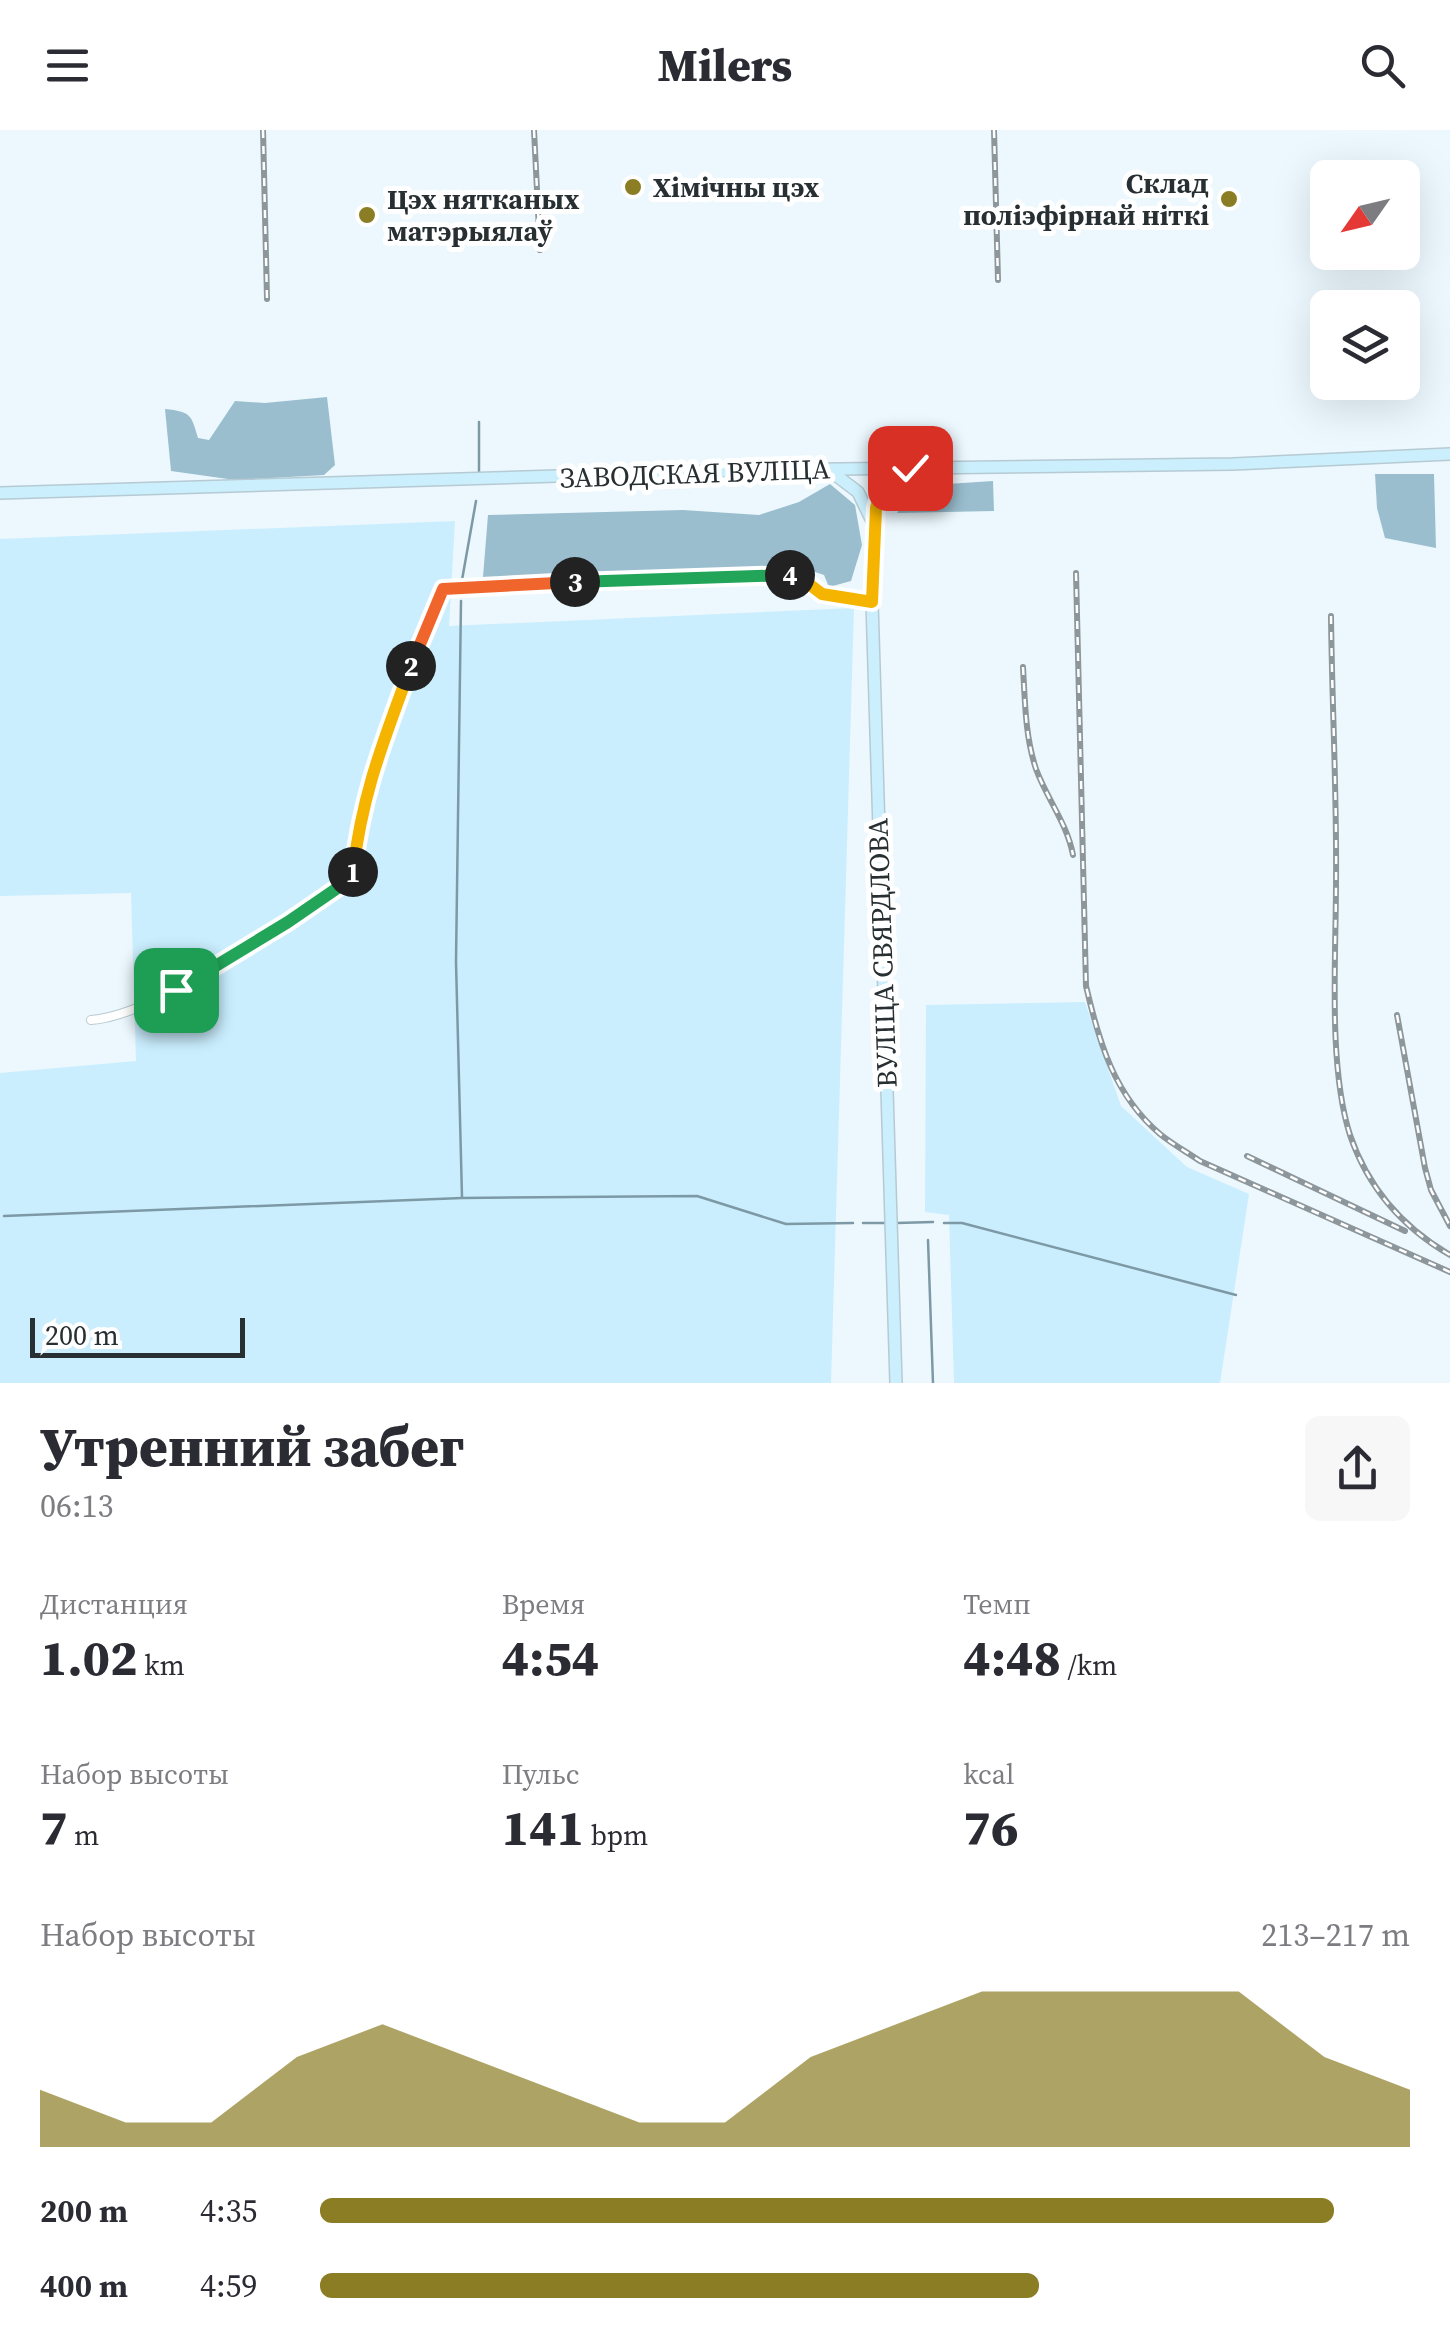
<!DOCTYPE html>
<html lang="ru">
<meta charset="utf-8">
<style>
body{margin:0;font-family:"Source Serif 4",serif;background:#f7f7f7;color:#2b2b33;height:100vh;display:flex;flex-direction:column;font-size:38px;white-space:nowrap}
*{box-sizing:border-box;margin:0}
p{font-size:32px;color:#7c7c81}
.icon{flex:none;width:55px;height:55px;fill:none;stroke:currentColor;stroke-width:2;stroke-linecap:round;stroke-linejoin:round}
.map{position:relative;height:1253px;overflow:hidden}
.sheet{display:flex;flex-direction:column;background:#fff;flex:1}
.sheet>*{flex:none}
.needle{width:65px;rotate:236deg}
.fabs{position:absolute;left:1310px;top:30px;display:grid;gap:20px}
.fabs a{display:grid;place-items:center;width:110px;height:110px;border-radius:15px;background:#fff;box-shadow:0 10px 40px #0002;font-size:50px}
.scale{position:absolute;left:30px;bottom:25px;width:215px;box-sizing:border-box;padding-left:10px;border:5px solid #272f32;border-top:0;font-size:28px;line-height:35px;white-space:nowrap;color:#272f32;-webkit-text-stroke:8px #fff;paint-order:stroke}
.pin{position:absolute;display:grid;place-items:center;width:85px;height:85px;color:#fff;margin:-42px;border-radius:20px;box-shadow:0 5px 15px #0006}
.km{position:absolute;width:50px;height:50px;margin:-25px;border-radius:50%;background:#222;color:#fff;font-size:28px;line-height:50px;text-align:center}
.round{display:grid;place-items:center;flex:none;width:105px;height:105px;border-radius:15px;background:#f7f7f7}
.headline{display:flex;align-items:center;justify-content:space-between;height:170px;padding:0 40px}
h1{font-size:55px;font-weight:800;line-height:75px}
.stats{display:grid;grid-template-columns:repeat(3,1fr);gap:15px;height:170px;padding:10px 40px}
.stats div{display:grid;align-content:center}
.stats b{font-size:50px;font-weight:800}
.stats small{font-size:28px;font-weight:400}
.stats p{font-size:28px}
.chart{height:280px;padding:20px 40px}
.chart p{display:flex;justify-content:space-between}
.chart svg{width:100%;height:180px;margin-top:10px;fill:#8b7d23;opacity:.7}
ul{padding:0 40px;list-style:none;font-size:32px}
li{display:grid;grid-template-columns:160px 120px 1fr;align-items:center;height:75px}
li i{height:25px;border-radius:12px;background:#8b7d23}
header{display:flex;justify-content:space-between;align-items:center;height:130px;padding:0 40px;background:#fff;font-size:45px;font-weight:800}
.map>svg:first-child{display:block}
</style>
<header><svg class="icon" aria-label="menu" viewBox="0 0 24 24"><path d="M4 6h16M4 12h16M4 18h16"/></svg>Milers<svg class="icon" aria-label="search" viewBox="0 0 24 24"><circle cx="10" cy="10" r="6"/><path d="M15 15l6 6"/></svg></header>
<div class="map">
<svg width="1450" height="1253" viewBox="0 0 1450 1253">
<rect width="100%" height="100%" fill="#ecf8fe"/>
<g fill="#caeefe">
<polygon points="455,391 449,496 854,478 831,1253 0,1253 0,943 136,931 131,763 0,766 0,409"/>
<polygon points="1085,872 1121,976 1187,1037 1249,1064 1220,1253 954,1253 949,1085 925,1082 926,875"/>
</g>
<g fill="#9abece">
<path d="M327,267L335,335L324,345L235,350L171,341L165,279C191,282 191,284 198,308L209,310L235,271L265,273Z"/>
<polygon points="1375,344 1434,344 1436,418 1385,408 1377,378"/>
<polygon points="993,351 994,381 897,383 917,356"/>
<path d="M830,354L855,375L862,415L851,451L829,457L824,445L809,440L639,446L582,453C560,441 525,448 500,449L496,461L482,459L488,385L683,380L759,385L799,372Z"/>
</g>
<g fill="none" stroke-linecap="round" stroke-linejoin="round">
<g stroke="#7d99a5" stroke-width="2.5">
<polyline points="479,342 479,292"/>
<polyline points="462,450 476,371"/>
<polyline points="461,471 456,832 462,1067"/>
<polyline points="4,1086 462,1068 697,1066 786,1094 853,1093"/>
<polyline points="863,1093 884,1093"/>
<polyline points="897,1093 933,1092"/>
<polyline points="944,1093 962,1093 1236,1165"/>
<polyline points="928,1110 933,1253"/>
</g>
<g stroke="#b6cad3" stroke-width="10">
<path id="street" d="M91,890C157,886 296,788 352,748C364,647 400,551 443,459L796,445L822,464L872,472"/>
</g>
<g stroke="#b6cad3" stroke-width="14">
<g id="secondary">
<polyline points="829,340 858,362 873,393"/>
<polyline points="0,363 755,340 1233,334 1450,324"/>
<polyline points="896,1253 872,472 876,378 880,365 910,338"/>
</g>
</g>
<use href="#street" stroke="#fff" stroke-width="8"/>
<use href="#secondary" stroke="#cbeffc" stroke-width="11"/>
<g stroke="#8c969b" stroke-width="6">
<g id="rail">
<polyline points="263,0 267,169"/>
<polyline points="534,0 540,120"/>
<polyline points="994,0 998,150"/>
<path d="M1076,443L1086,856C1099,912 1114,965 1160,1004C1172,1014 1187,1022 1200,1031L1450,1142"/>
<path d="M1331,486C1332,575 1337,665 1336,754C1336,827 1328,937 1350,1005C1368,1058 1402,1097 1450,1125"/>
<path d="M1023,537C1025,571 1025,606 1036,639C1047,669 1067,693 1073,725"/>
<polyline points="1397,885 1425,1038 1431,1060 1450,1096"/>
<polyline points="1247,1026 1405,1101"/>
</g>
</g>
<use href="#rail" stroke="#fff" stroke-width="2.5" stroke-dasharray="8" stroke-linecap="butt"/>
</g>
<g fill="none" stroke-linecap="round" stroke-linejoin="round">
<g stroke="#fff" stroke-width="20">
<polyline id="split-1" points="176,860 288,792 352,748 353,742"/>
</g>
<g stroke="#fff" stroke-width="20">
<path id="split-2" d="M353,742C362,663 384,610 411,536"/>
</g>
<g stroke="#fff" stroke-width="20">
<polyline id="split-3" points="411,536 443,459 575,452"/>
</g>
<g stroke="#fff" stroke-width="20">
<polyline id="split-4" points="575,452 790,445"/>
</g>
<g stroke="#fff" stroke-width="20">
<polyline id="split-5" points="790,445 796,444 822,464 872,472 876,378 880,365 910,338"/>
</g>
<use href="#split-1" stroke="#22a559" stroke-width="12"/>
<use href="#split-2" stroke="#f5b400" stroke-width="12"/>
<use href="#split-3" stroke="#f0652b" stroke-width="12"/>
<use href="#split-4" stroke="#22a559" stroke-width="12"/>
<use href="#split-5" stroke="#f5b400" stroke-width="12"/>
</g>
<g fill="#8b7d23" stroke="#fff" stroke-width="4">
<circle cx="633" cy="57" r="10"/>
<circle cx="1229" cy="69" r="10"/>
<circle cx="367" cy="85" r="10"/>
</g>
<g text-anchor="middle" stroke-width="10" stroke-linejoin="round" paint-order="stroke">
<g font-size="28" font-weight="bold" fill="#272f32" stroke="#fff" text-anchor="start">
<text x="1209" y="63" text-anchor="end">Склад<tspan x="1209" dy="32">поліэфірнай ніткі</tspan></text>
<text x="653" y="67">Хімічны цэх</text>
<text x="387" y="79">Цэх нятканых<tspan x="387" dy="32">матэрыялаў</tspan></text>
</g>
<g font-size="28" fill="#272f32" stroke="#fff">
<text transform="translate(695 343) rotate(-2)" y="10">ЗАВОДСКАЯ ВУЛІЦА</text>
<text transform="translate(882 823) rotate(-92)" y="10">ВУЛІЦА СВЯРДЛОВА</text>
</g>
</g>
</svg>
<div class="fabs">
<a><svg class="needle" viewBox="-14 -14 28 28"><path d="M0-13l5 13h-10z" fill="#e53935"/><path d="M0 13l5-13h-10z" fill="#7c7c81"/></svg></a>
<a><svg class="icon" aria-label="layers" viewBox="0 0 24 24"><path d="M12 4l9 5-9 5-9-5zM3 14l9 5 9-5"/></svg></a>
</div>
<div class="scale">200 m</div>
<div class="pin" style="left:176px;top:860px;background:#1e9e55"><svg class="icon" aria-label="arrive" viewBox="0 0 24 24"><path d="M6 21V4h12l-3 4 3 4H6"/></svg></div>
<div class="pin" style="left:910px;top:338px;background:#d93025"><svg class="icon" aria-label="check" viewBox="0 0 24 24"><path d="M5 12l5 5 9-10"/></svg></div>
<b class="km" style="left:353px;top:742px">1</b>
<b class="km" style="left:411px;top:536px">2</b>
<b class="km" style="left:575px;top:452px">3</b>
<b class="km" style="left:790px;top:445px">4</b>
</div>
<section class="sheet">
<div class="headline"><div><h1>Утренний забег</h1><p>06:13</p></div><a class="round"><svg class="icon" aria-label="share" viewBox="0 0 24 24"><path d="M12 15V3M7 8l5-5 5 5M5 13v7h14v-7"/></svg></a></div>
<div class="stats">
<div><p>Дистанция</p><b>1.02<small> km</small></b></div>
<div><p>Время</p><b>4:54</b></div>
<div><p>Темп</p><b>4:48<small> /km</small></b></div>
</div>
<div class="stats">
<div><p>Набор высоты</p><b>7<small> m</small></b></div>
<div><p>Пульс</p><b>141<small> bpm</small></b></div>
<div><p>kcal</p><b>76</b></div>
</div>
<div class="chart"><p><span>Набор высоты</span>213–217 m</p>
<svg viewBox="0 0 160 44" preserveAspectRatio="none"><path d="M0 44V30L10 38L20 38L30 22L40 14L50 22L60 30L70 38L80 38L90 22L100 14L110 6L120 6L130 6L140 6L150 22L160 30V44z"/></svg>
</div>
<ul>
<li><b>200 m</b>4:35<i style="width:93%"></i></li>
<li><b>400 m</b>4:59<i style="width:66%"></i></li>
</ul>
</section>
